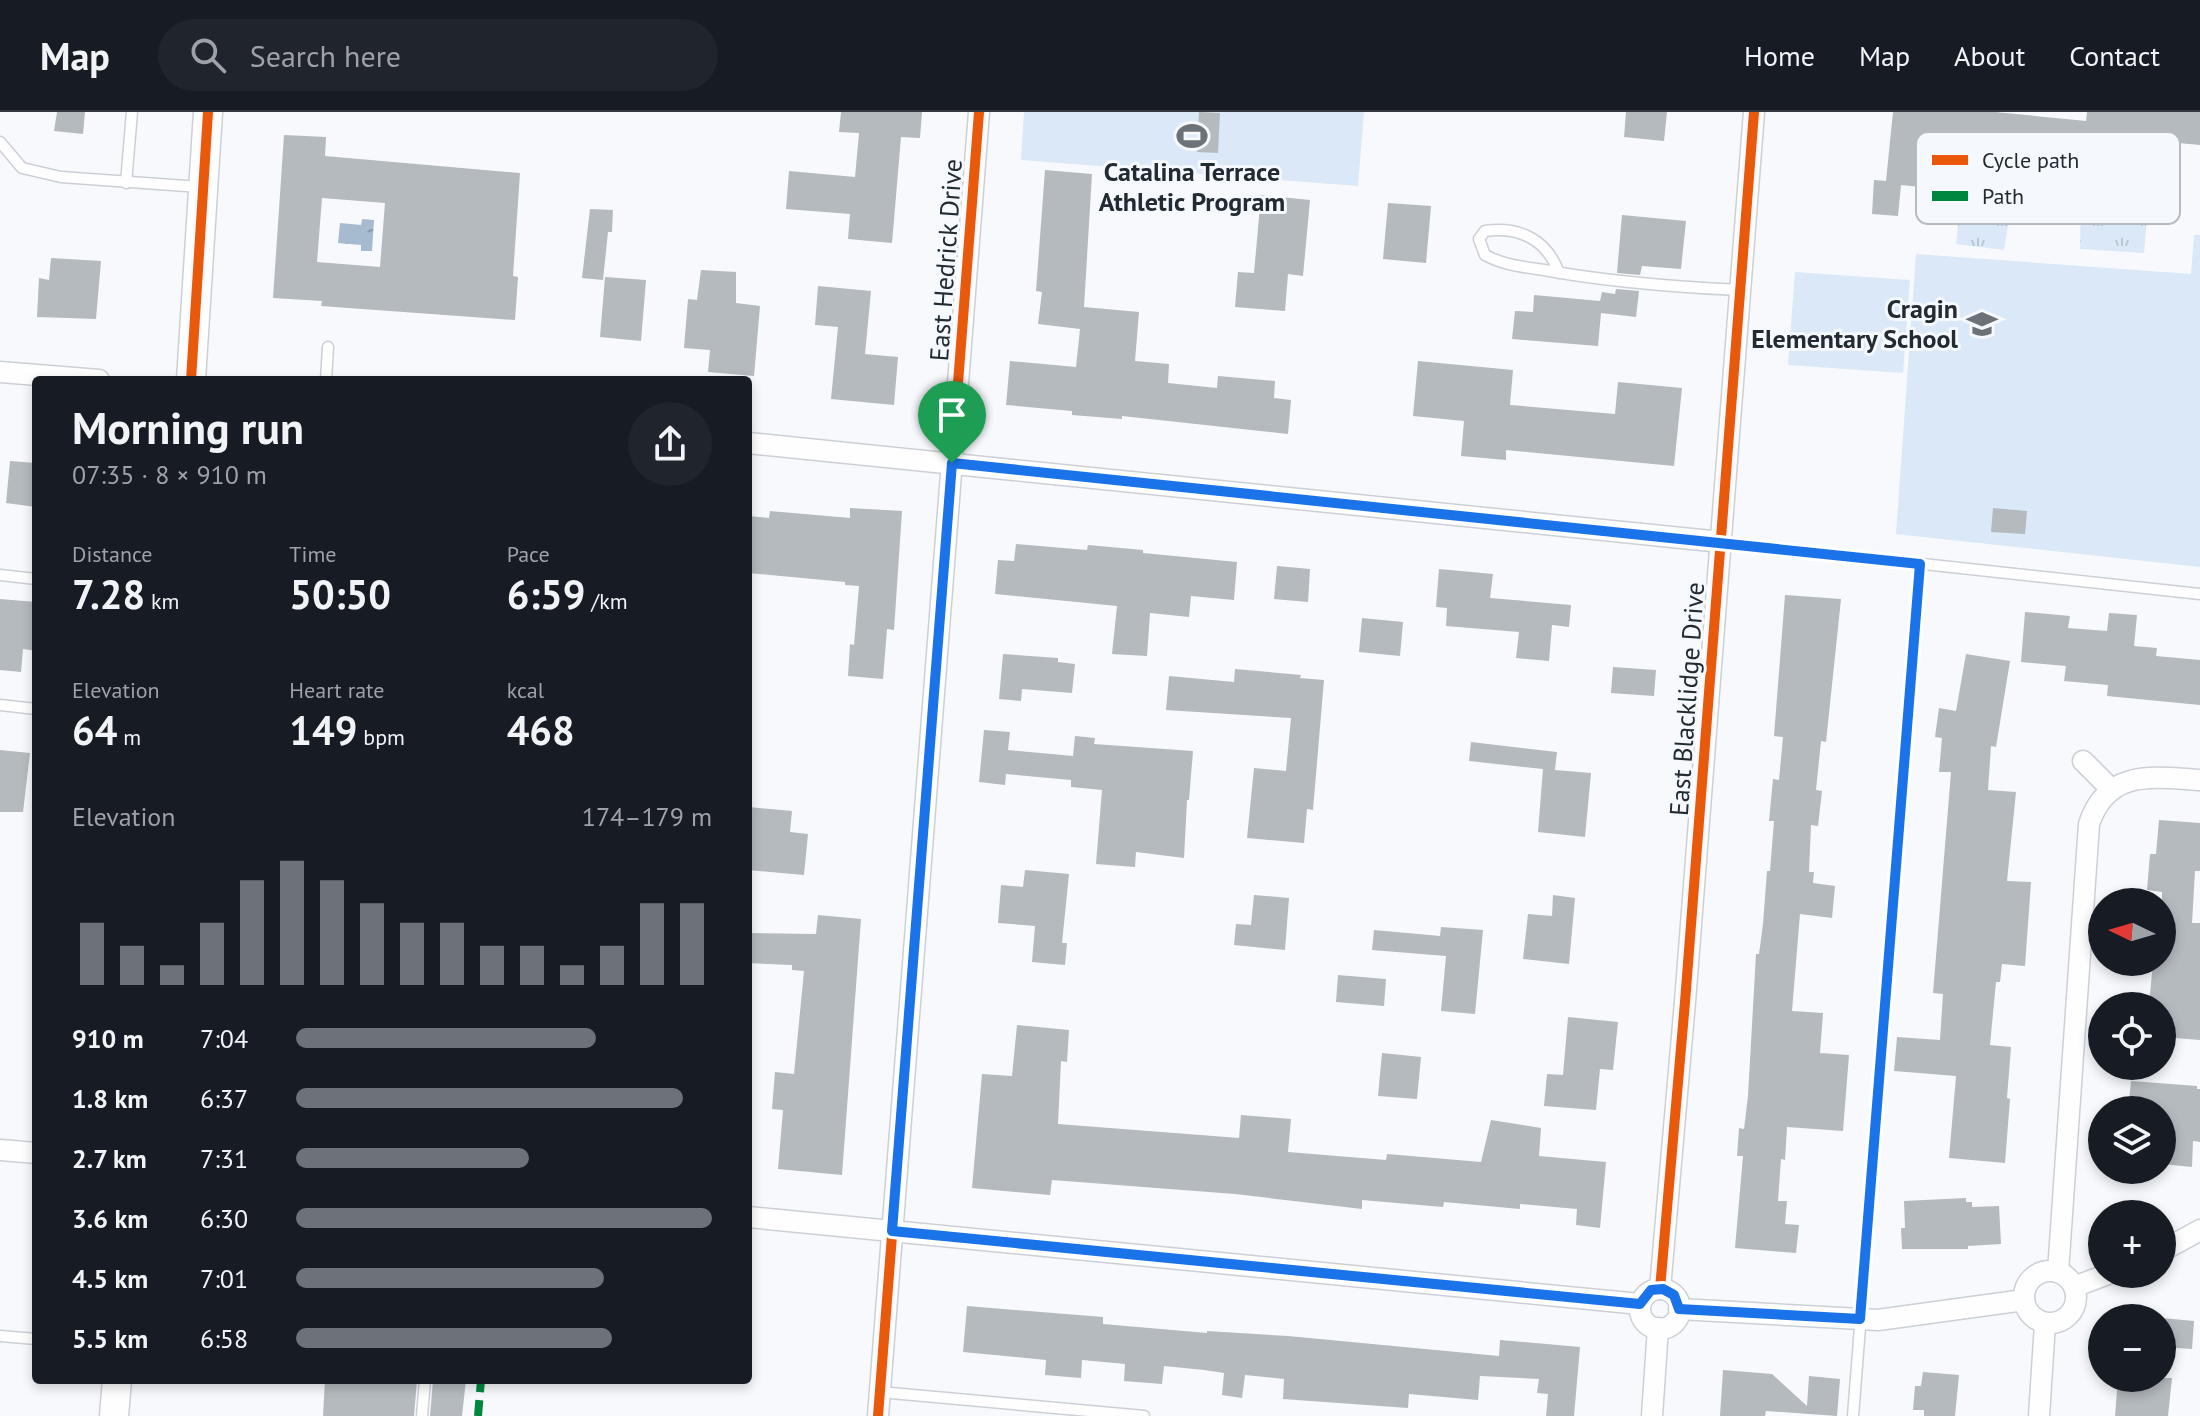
<!DOCTYPE html>
<meta charset="utf-8">
<style>
body{margin:0;font-family:"PT Sans",sans-serif;background:#20242c;color:#f1f3f6;height:100vh;display:flex;flex-direction:column;font-size:30px;white-space:nowrap}
*{box-sizing:border-box;margin:0}
p{font-size:26px;color:#9ea1a6}
.icon{flex:none;width:44px;height:44px;fill:none;stroke:currentColor;stroke-width:2;stroke-linecap:round;stroke-linejoin:round}
.map{position:relative;flex:1;overflow:hidden}
.side{position:absolute;left:32px;top:264px;width:720px;height:1008px;display:flex;flex-direction:column;background:#171b24;border-radius:8px;box-shadow:0 4px 12px #0003}
.side>*{flex:none}
.needle{width:52px;rotate:275deg}
.tools{position:absolute;left:2088px;top:776px;display:grid;gap:16px}
.tools a{display:grid;place-items:center;width:88px;height:88px;border-radius:50%;background:#171b24;box-shadow:0 4px 12px #0003;font-size:40px}
.pin{position:absolute;display:grid;place-items:center;width:68px;height:68px;color:#fff;margin:-82px -34px;border-radius:50% 50% 50% 0;rotate:-45deg;box-shadow:0 0 8px #0007}
.pin .icon{rotate:45deg}
.round{display:grid;place-items:center;flex:none;width:84px;height:84px;border-radius:42px;background:#20242c}
.head{display:flex;align-items:center;justify-content:space-between;height:136px;padding:0 40px}
h1{font-size:44px;font-weight:700;line-height:60px}
.stats{display:grid;grid-template-columns:repeat(3,1fr);gap:12px;height:136px;padding:8px 40px}
.stats div{display:grid;align-content:center}
.stats b{font-size:40px;font-weight:700}
.stats small{font-size:22px;font-weight:400}
.stats p{font-size:22px}
.chart{height:224px;padding:16px 40px}
.chart p{display:flex;justify-content:space-between}
.chart svg{width:100%;height:144px;margin-top:8px;stroke:#6d7279;stroke-width:6}
ul{padding:0 40px;list-style:none;font-size:26px}
li{display:grid;grid-template-columns:128px 96px 1fr;align-items:center;height:60px}
li i{height:20px;border-radius:10px;background:#6d7279}
header{display:flex;align-items:center;gap:48px;box-sizing:border-box;height:112px;padding:0 40px;background:#171b24;border-bottom:2px solid #363941}
header strong{font-size:38px}
nav{display:flex;gap:44px;margin-inline-start:auto;font-size:28px}
.search{width:560px;height:72px;background:#20242c;display:flex;align-items:center;gap:20px;box-sizing:border-box;padding:0 28px;border-radius:44px;color:#9ea1a6;font-size:30px}
.map>svg:first-child{display:block}
</style>
<header>
<strong>Map</strong>
<div class="search"><svg class="icon" aria-label="search" viewBox="0 0 24 24"><circle cx="10" cy="10" r="6"/><path d="M15 15l6 6"/></svg>Search here</div>
<nav><a>Home</a><a>Map</a><a>About</a><a>Contact</a></nav>
</header>
<div class="map">
<svg width="2200" height="1304" viewBox="0 0 2200 1304">
<defs>
<pattern id="park-tufts" width="24" height="20" patternUnits="userSpaceOnUse" patternTransform="scale(2)"><rect width="24" height="20" fill="#dbe8f7"/><path d="M3 7l-1-3M5 7V3M7 7l1-3M15 17l-1-3M17 17v-4M19 17l1-3" fill="none" stroke="#bcc7d4"/></pattern>
<pattern id="water-ripples" width="26" height="14" patternUnits="userSpaceOnUse" patternTransform="scale(2)"><rect width="26" height="14" fill="#a7bbd0"/><path d="M2 4q2-2 4 0t4 0M15 11q2-2 4 0t4 0" fill="none" stroke="#8898a9"/></pattern>
</defs>
<rect width="100%" height="100%" fill="#f7f9fc"/>
<g fill="#dbe8f7">
<polygon points="1024,0 1364,0 1358,74 1021,48"/>
<polygon points="2194,123 2200,123 2200,455 1896,422 1916,142 2191,162"/>
<polygon points="1795,160 1910,168 1903,261 1788,253"/>
</g>
<g fill="url(#park-tufts)">
<polygon points="2081,83 2148,91 2144,141 2080,137"/>
<polygon points="1961,86 2011,93 2004,138 1956,132"/>
</g>
<polygon fill="url(#water-ripples)" points="362,107 374,108 372,139 361,139 361,133 338,131 340,111 361,113"/>
<g fill="#b5babf" fill-rule="evenodd">
<polygon points="57,0 85,0 83,22 54,19"/>
<polygon points="841,0 922,0 920,26 901,25 892,131 848,127 850,102 786,97 789,59 855,65 859,21 839,20"/>
<polygon points="1199,0 1220,1 1218,41 1197,40"/>
<polygon points="1626,0 1667,0 1664,29 1624,25"/>
<polygon points="1893,0 1995,0 2086,9 2087,0 2200,0 2200,33 2157,29 2155,59 2140,78 2030,67 2028,86 1901,73 1898,104 1872,102 1874,68 1886,69"/>
<path d="M284,23L326,25L325,44L520,61L513,164L518,165L515,208L321,194L322,189L273,186ZM322,86L385,91L380,155L317,150Z"/>
<polygon points="1045,58 1092,62 1084,195 1139,200 1135,249 1169,252 1168,271 1217,276 1218,264 1275,269 1274,286 1291,288 1288,322 1122,304 1122,307 1072,303 1072,299 1006,293 1010,249 1076,255 1080,217 1038,212 1042,180 1036,179"/>
<polygon points="1261,83 1310,88 1303,164 1288,162 1285,199 1235,195 1238,160 1254,161"/>
<polygon points="1388,91 1431,94 1426,151 1383,147"/>
<polygon points="590,97 613,98 612,120 608,120 603,168 582,166"/>
<polygon points="1622,103 1686,109 1681,157 1642,154 1640,163 1617,161"/>
<polygon points="51,146 101,149 96,207 37,205 39,166 49,168"/>
<polygon points="701,158 736,160 736,191 760,194 754,264 708,260 710,238 684,236 688,187 697,188"/>
<polygon points="605,165 646,168 641,229 600,225"/>
<polygon points="818,174 871,179 865,242 898,245 894,293 831,287 838,215 815,213"/>
<polygon points="1616,177 1639,179 1636,205 1601,201 1598,234 1512,227 1515,199 1533,200 1534,183 1600,189 1602,180 1615,182"/>
<polygon points="1418,249 1513,258 1510,293 1615,302 1618,270 1682,276 1674,354 1506,338 1506,348 1461,344 1464,309 1413,304"/>
<polygon points="10,349 36,351 36,395 6,391"/>
<polygon points="850,396 902,399 894,518 887,517 883,567 848,564 850,532 854,533 859,474 845,473 845,470 748,461 748,404 769,406 770,399 850,406"/>
<polygon points="1993,396 2027,399 2025,422 1991,420"/>
<polygon points="1016,432 1087,438 1088,433 1143,438 1143,441 1237,450 1234,488 1191,484 1189,505 1150,501 1147,544 1112,542 1117,494 995,482 998,448 1014,449"/>
<polygon points="1277,454 1310,457 1308,490 1274,487"/>
<polygon points="1439,457 1493,462 1490,486 1571,493 1569,515 1552,513 1549,549 1516,546 1519,520 1446,514 1447,496 1436,495"/>
<polygon points="1785,483 1841,487 1826,630 1821,629 1816,678 1822,679 1818,714 1811,713 1809,760 1814,760 1813,771 1835,774 1832,806 1800,802 1792,899 1823,901 1820,941 1849,943 1843,1019 1787,1015 1785,1048 1781,1047 1778,1089 1787,1089 1785,1112 1799,1113 1796,1141 1735,1136 1743,1044 1737,1044 1739,1016 1744,1017 1748,984 1756,842 1759,842 1763,812 1767,759 1770,759 1774,709 1769,709 1773,667 1779,668 1783,625 1774,624"/>
<polygon points="0,487 36,490 36,539 23,537 21,560 0,558"/>
<polygon points="2025,500 2070,504 2068,516 2107,519 2109,501 2137,503 2134,534 2157,536 2156,544 2200,548 2200,593 2107,584 2108,573 2064,569 2066,554 2021,550"/>
<polygon points="1362,506 1403,510 1400,544 1359,540"/>
<polygon points="1003,542 1058,546 1058,550 1075,552 1072,581 1022,577 1021,589 999,587"/>
<polygon points="1966,542 2010,549 1996,635 1991,634 1988,678 2016,680 2007,769 2031,770 2025,854 2002,852 2000,870 1996,870 1990,933 2011,935 2007,986 2010,987 2005,1051 1949,1046 1956,964 1894,959 1897,925 1940,928 1943,882 1933,881 1951,660 1939,660 1942,626 1935,625 1939,596 1956,599"/>
<polygon points="1613,555 1656,558 1654,584 1611,581"/>
<polygon points="1235,557 1301,563 1300,566 1324,568 1313,698 1307,697 1304,731 1247,726 1254,656 1286,659 1291,606 1166,598 1169,564 1234,570"/>
<polygon points="984,618 1010,620 1008,638 1073,644 1075,624 1095,626 1094,632 1193,639 1189,688 1187,688 1184,746 1136,740 1135,755 1096,752 1102,678 1071,675 1071,668 1006,662 1005,673 979,670"/>
<polygon points="1471,630 1557,640 1555,658 1591,661 1585,725 1538,720 1543,657 1469,649"/>
<polygon points="0,638 30,641 23,700 0,700"/>
<polygon points="748,695 792,699 790,720 808,722 804,763 748,758"/>
<polygon points="2159,708 2200,711 2200,759 2195,759 2192,811 2200,811 2200,928 2162,925 2162,894 2149,894 2153,850 2162,850 2162,780 2147,778 2150,742 2156,742"/>
<polygon points="1025,758 1069,762 1062,831 1067,831 1065,853 1032,850 1035,814 998,811 1001,773 1023,775"/>
<polygon points="1254,783 1289,786 1285,838 1234,833 1236,812 1251,813"/>
<polygon points="1553,783 1575,786 1569,852 1523,847 1528,802 1552,804"/>
<polygon points="818,803 861,807 842,1063 778,1057 783,998 772,997 775,960 794,962 804,859 792,858 792,853 748,851 749,821 816,822"/>
<polygon points="1441,815 1483,818 1475,902 1441,899 1446,844 1372,838 1374,818 1440,824"/>
<polygon points="1338,863 1386,867 1384,894 1336,890"/>
<polygon points="1568,905 1618,910 1613,958 1600,957 1596,998 1544,994 1547,962 1563,963"/>
<polygon points="1017,913 1069,918 1067,950 1061,949 1058,1012 1239,1026 1241,1003 1291,1007 1288,1040 1386,1048 1387,1042 1481,1050 1491,1008 1541,1016 1539,1044 1606,1050 1600,1116 1576,1113 1577,1097 1520,1092 1520,1097 1444,1090 1443,1095 1362,1088 1362,1097 1235,1082 1052,1068 1050,1083 972,1076 982,962 1012,964"/>
<polygon points="1382,941 1421,945 1417,987 1378,984"/>
<polygon points="2131,969 2197,974 2197,977 2200,977 2200,1030 2193,1029 2192,1055 2162,1052 2162,998 2128,998"/>
<polygon points="1966,1086 1966,1090 1972,1090 1972,1095 1999,1094 2001,1132 1968,1134 1968,1137 1902,1137 1901,1116 1905,1116 1904,1089"/>
<polygon points="967,1194 1103,1205 1103,1212 1207,1221 1207,1219 1288,1224 1499,1244 1500,1228 1580,1235 1574,1304 1546,1304 1548,1282 1537,1281 1539,1267 1480,1264 1478,1288 1409,1282 1408,1296 1283,1287 1284,1267 1245,1263 1242,1286 1222,1283 1224,1261 1204,1258 1164,1254 1162,1272 1124,1269 1125,1252 1082,1248 1081,1266 1045,1263 1046,1248 963,1240"/>
<polygon points="2162,1206 2194,1209 2192,1237 2162,1235"/>
<polygon points="1723,1258 1772,1262 1807,1294 1809,1264 1840,1267 1837,1304 1766,1299 1765,1304 1720,1304"/>
<polygon points="1923,1260 1959,1263 1955,1304 1924,1304 1924,1298 1913,1298 1915,1274 1921,1274"/>
<polygon points="2118,1266 2172,1266 2168,1304 2115,1304"/>
<polygon points="325,1268 417,1268 414,1304 323,1304"/>
<polygon points="433,1268 466,1268 462,1304 430,1304"/>
</g>
<g fill="none" stroke-linecap="round" stroke-linejoin="round">
<g stroke="#ccd0d6" stroke-width="13">
<g id="service">
<polyline points="0,30 22,56 61,65 200,75"/>
<polyline points="126,71 132,0"/>
<path d="M1559,161C1547,128 1520,114 1485,119L1479,127L1485,143C1503,153 1524,155 1544,158C1609,170 1674,175 1740,178"/>
<polyline points="326,268 328,235"/>
<polyline points="1721,430 2200,482"/>
<polyline points="0,463 36,467"/>
<polyline points="0,593 36,597"/>
<polyline points="0,1224 36,1227"/>
<polyline points="880,1280 1144,1304"/>
<polyline points="422,1304 425,1268"/>
<polyline points="1853,1304 1920,452"/>
</g>
</g>
<g stroke="#ccd0d6" stroke-width="23">
<g id="minor">
<polyline points="0,260 99,268"/>
<polyline points="748,331 1721,430"/>
<polyline points="2083,649 2111,677"/>
<polyline points="0,1038 36,1041"/>
<polyline points="748,1105 1640,1192"/>
<polyline points="2162,1139 2200,1118"/>
<circle cx="2050" cy="1185" r="26"/>
<path d="M2058,1160L2089,712C2107,657 2152,665 2200,668"/>
<polyline points="2074,1175 2108,1162"/>
<polyline points="1660,1177 1685,890 1754,0"/>
<circle cx="1660" cy="1197" r="20"/>
<polyline points="1679,1197 1878,1208 2024,1188"/>
<polyline points="878,1304 979,0"/>
<polyline points="1652,1304 1658,1216"/>
<polyline points="2039,1304 2045,1211"/>
</g>
</g>
<g stroke="#ccd0d6" stroke-width="31">
<g id="secondary">
<polyline points="191,268 208,0"/>
<polyline points="114,1304 117,1268"/>
</g>
</g>
<use href="#service" stroke="#fefeff" stroke-width="10"/>
<use href="#minor" stroke="#fefeff" stroke-width="20"/>
<use href="#secondary" stroke="#fefeff" stroke-width="28"/>
<polyline stroke="#00873e" stroke-width="8" stroke-dasharray="16 8" stroke-linecap="butt" points="478,1304 481,1268"/>
<g stroke="#f5f9fe" stroke-width="15">
<g id="cycleway">
<polyline points="191,268 208,0"/>
<polyline points="1660,1177 1685,890 1754,0"/>
<polyline points="878,1304 979,0"/>
</g>
</g>
<use href="#cycleway" stroke="#e8590c" stroke-width="10"/>
</g>
<g fill="none" stroke-linecap="round" stroke-linejoin="round">
<g stroke="#fff" stroke-width="16">
<polygon id="route" points="952,351 1920,452 1860,1207 1679,1197 1674,1183 1663,1177 1651,1178 1640,1192 892,1119"/>
</g>
<use href="#route" stroke="#1a73e8" stroke-width="10"/>
</g>
<defs>
<g id="stadium-bare" transform="scale(2.4)"><path d="M0-5a6.5 5 0 1 0 0 10a6.5 5 0 1 0 0-10ZM-3.5-1.8h7v3.6h-7Z" fill="#6d7279" stroke="#f5f9fe" stroke-width="2.5" paint-order="stroke"/></g>
<g id="school-bare" transform="scale(2.4)"><path d="M0-5L7-2L0 1L-7-2ZM-4 1L0 2.5L4 1V4Q0 6-4 4Z" fill="#6d7279" stroke="#f5f9fe" stroke-width="2.5" paint-order="stroke"/></g>
</defs>
<g fill-rule="evenodd">
<use href="#stadium-bare" x="1192" y="24"/>
<use href="#school-bare" x="1982" y="212"/>
</g>
<g text-anchor="middle" stroke-width="6" stroke-linejoin="round" paint-order="stroke">
<g font-size="26" font-weight="bold" fill="#222a32" stroke="#f5f9fe">
<text x="1192" y="69">Catalina Terrace<tspan x="1192" dy="30">Athletic Program</tspan></text>
<text x="1958" y="206" text-anchor="end">Cragin<tspan x="1958" dy="30">Elementary School</tspan></text>
</g>
<g font-size="26" fill="#222a32" stroke="#f5f9fe">
<text transform="translate(946 148) rotate(-86)" y="9">East Hedrick Drive</text>
<text transform="translate(1687 587) rotate(-86)" y="9">East Blacklidge Drive</text>
</g>
</g>
<rect x="1916" y="20" width="264" height="92" rx="12" fill="#f5f9fe" stroke="#b6bbc1" stroke-width="2"/>
<rect x="1932" y="43" width="36" height="10" fill="#e8590c"/>
<rect x="1932" y="79" width="36" height="10" fill="#00873e"/>
<g font-size="22" fill="#222a32">
<text x="1982" y="56">Cycle path</text>
<text x="1982" y="92">Path</text>
</g>
</svg>
<div class="tools">
<a><svg class="needle" viewBox="-14 -14 28 28"><path d="M0-13l5 13h-10z" fill="#e53935"/><path d="M0 13l5-13h-10z" fill="#9ea1a6"/></svg></a>
<a><svg class="icon" aria-label="locate" viewBox="0 0 24 24"><circle cx="12" cy="12" r="6"/><path d="M12 2v4M12 18v4M2 12h4M18 12h4"/></svg></a>
<a><svg class="icon" aria-label="layers" viewBox="0 0 24 24"><path d="M12 4l9 5-9 5-9-5zM3 14l9 5 9-5"/></svg></a>
<a>+</a>
<a>−</a>
</div>
<div class="pin" style="left:952px;top:351px;background:#1e9e55"><svg class="icon" aria-label="arrive" viewBox="0 0 24 24"><path d="M6 21V4h12l-3 4 3 4H6"/></svg></div>
<section class="side">
<div class="head"><div><h1>Morning run</h1><p>07:35 · 8 × 910 m</p></div><a class="round"><svg class="icon" aria-label="share" viewBox="0 0 24 24"><path d="M12 15V3M7 8l5-5 5 5M5 13v7h14v-7"/></svg></a></div>
<div class="stats">
<div><p>Distance</p><b>7.28<small> km</small></b></div>
<div><p>Time</p><b>50:50</b></div>
<div><p>Pace</p><b>6:59<small> /km</small></b></div>
</div>
<div class="stats">
<div><p>Elevation</p><b>64<small> m</small></b></div>
<div><p>Heart rate</p><b>149<small> bpm</small></b></div>
<div><p>kcal</p><b>468</b></div>
</div>
<div class="chart"><p><span>Elevation</span>174–179 m</p>
<svg viewBox="0 0 160 44" preserveAspectRatio="none"><path d="M5 44V25M15 44V32M25 44V38M35 44V25M45 44V12M55 44V6M65 44V12M75 44V19M85 44V25M95 44V25M105 44V32M115 44V32M125 44V38M135 44V32M145 44V19M155 44V19"/></svg>
</div>
<ul>
<li><b>910 m</b>7:04<i style="width:72%"></i></li>
<li><b>1.8 km</b>6:37<i style="width:93%"></i></li>
<li><b>2.7 km</b>7:31<i style="width:56%"></i></li>
<li><b>3.6 km</b>6:30<i style="width:100%"></i></li>
<li><b>4.5 km</b>7:01<i style="width:74%"></i></li>
<li><b>5.5 km</b>6:58<i style="width:76%"></i></li>
</ul>
</section>
</div>
